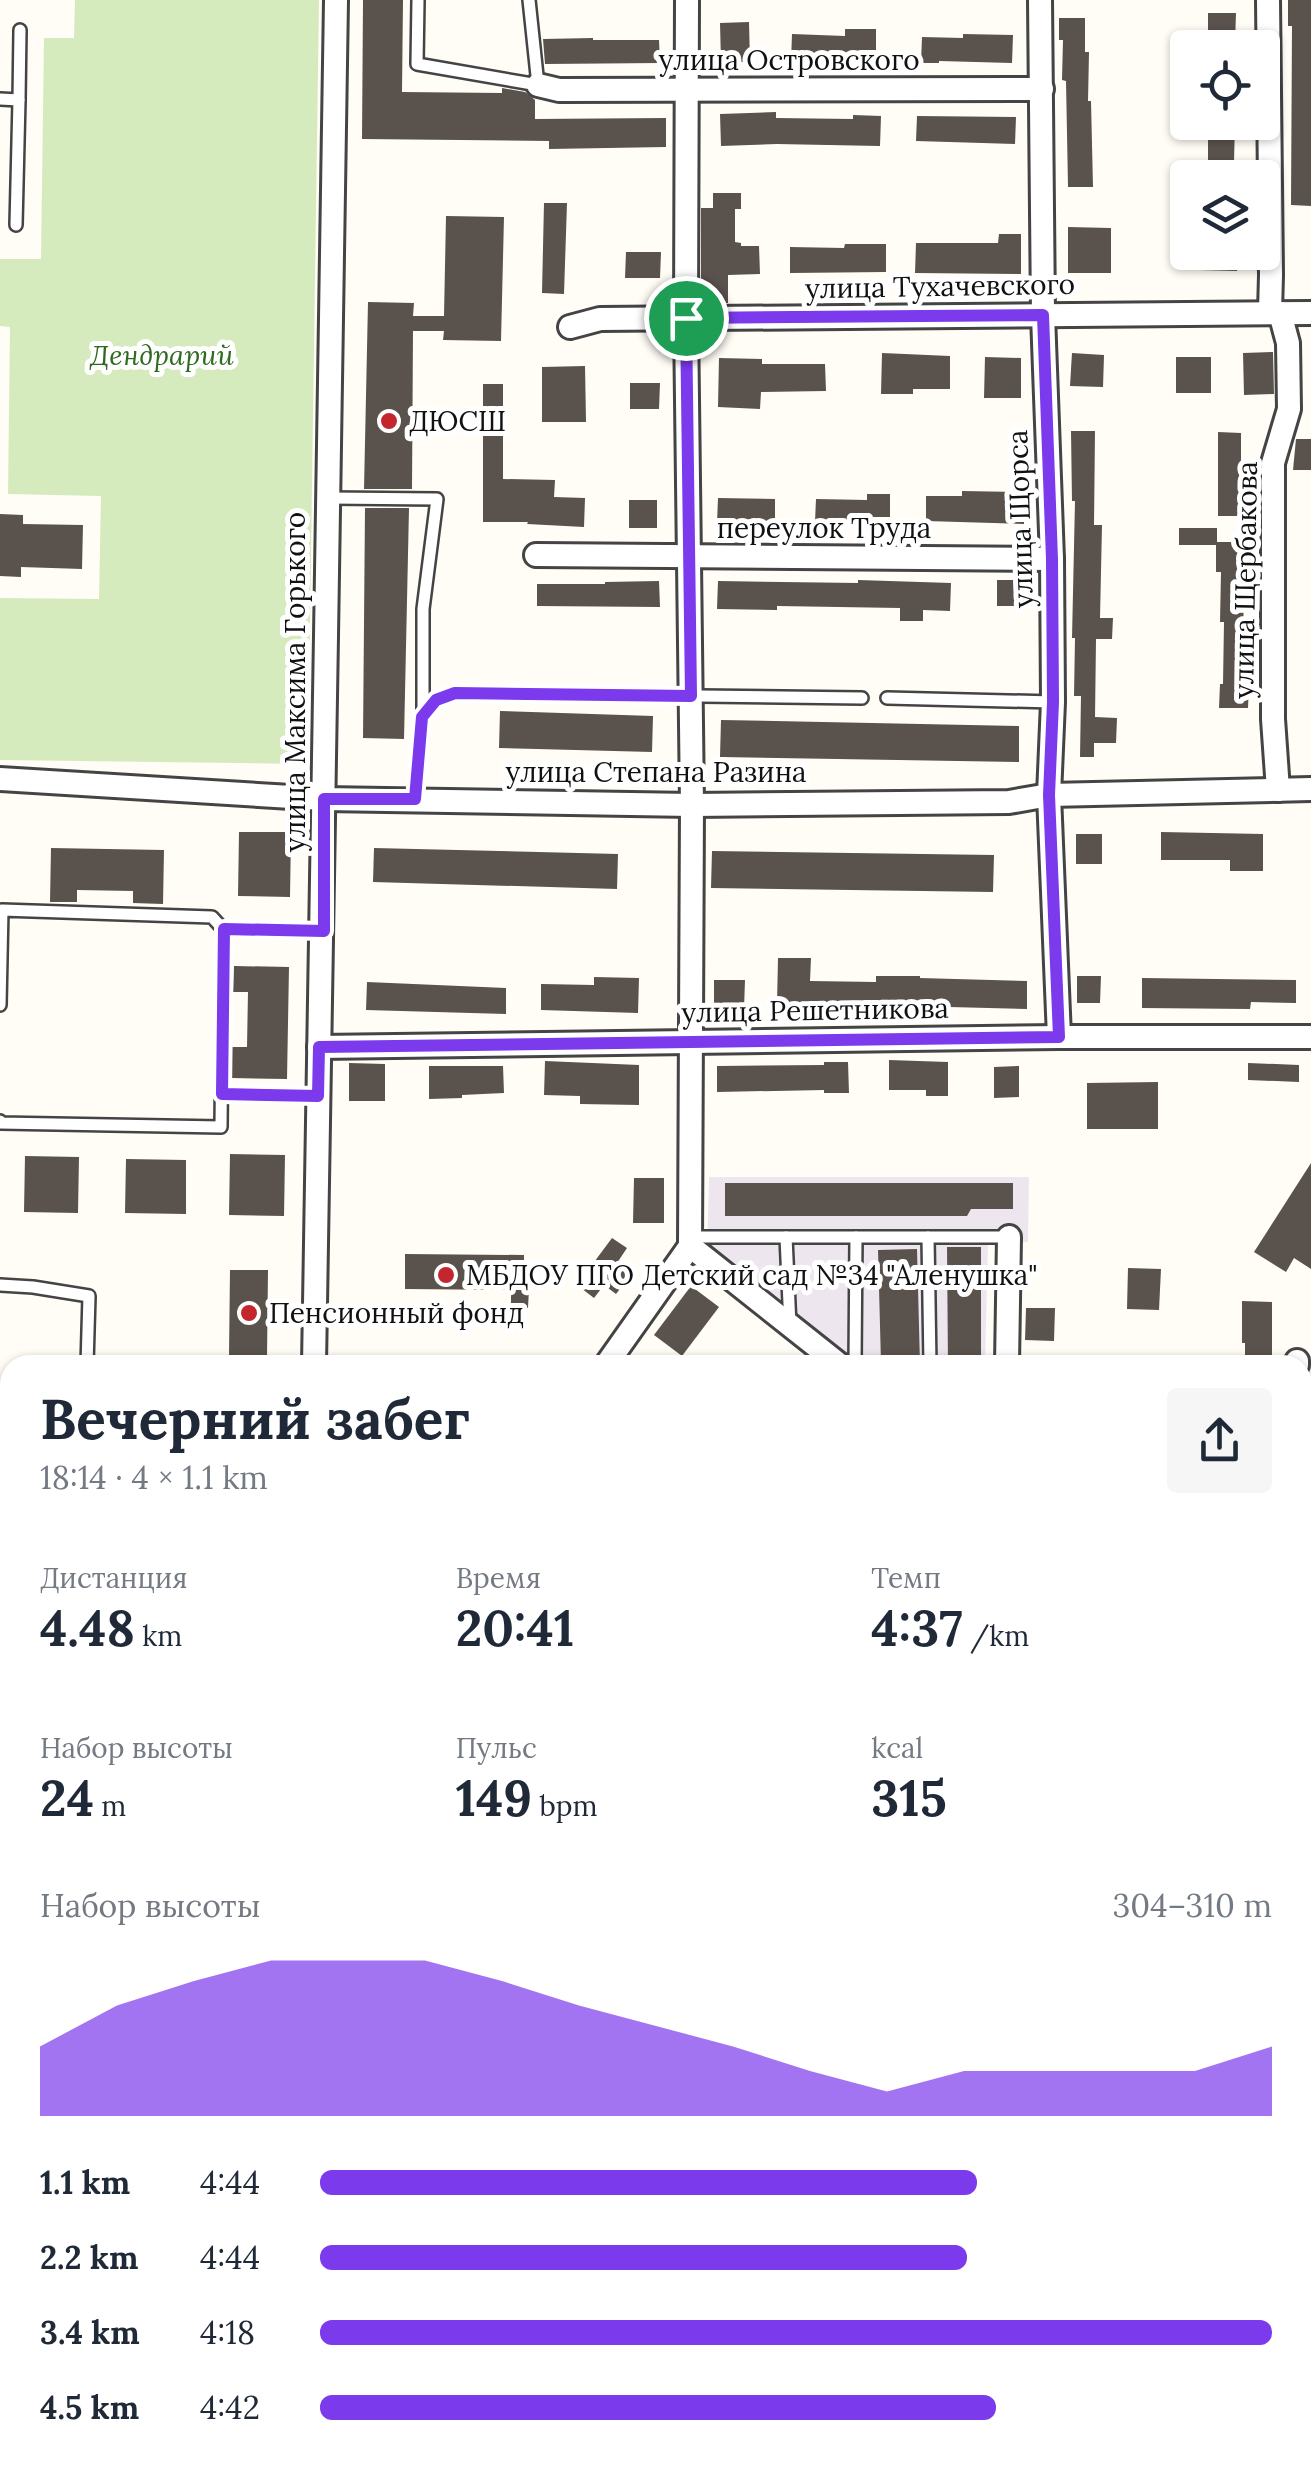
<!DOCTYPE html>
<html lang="ru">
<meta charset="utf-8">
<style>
body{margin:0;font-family:Lora,serif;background:#f6f6f7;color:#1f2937;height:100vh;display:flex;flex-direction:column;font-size:38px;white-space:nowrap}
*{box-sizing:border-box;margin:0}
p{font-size:32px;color:#747a83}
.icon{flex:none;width:55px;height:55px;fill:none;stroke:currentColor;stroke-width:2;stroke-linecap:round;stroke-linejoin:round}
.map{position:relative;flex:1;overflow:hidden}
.panel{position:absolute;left:0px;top:1355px;width:1312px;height:1112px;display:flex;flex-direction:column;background:#fff;border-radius:30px 30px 0 0;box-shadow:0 2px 8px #0004}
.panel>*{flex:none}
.controls{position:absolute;left:1170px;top:30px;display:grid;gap:20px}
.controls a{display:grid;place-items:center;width:110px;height:110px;border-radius:10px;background:#fff;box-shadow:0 2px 8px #0004;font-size:50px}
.pin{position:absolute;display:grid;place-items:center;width:85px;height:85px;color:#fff;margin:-42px;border:5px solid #fff;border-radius:50%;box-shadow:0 2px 10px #0007}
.round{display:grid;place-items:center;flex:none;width:105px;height:105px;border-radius:10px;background:#f6f6f7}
.head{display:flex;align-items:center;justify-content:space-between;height:170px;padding:0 40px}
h1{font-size:55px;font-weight:700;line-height:75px}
.stats{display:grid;grid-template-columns:repeat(3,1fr);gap:15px;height:170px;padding:10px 40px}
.stats div{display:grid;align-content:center}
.stats b{font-size:50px;font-weight:700}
.stats small{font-size:28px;font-weight:400}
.stats p{font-size:28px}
.chart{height:280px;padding:20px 40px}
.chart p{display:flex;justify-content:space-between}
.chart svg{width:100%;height:180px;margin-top:10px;fill:#7c3aed;opacity:.7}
ul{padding:0 40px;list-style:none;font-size:32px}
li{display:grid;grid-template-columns:160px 120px 1fr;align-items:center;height:75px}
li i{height:25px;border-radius:12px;background:#7c3aed}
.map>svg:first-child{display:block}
</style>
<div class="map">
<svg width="1311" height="2466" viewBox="0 0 1311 2466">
<rect width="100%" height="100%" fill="#fffdf5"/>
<polygon fill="#eee6ef" points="709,1177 1029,1177 1028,1242 988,1243 985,1365 851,1365 707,1251"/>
<polygon fill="#d5ebbd" points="75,0 319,0 308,764 0,760 0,598 99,599 101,496 8,494 10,327 0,326 0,259 41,259 44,38 74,38"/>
<g fill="#5a524d">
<polygon points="363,0 403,0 402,92 502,93 502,88 525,92 535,100 535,119 666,118 666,147 549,149 549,141 362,139"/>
<polygon points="1288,0 1311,0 1311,206 1291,205 1292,26 1288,26"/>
<polygon points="1208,13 1236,13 1235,44 1208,44"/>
<polygon points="1059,18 1085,18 1085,52 1089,52 1088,101 1091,101 1093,187 1068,187 1066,81 1062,80 1063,40 1059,40"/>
<polygon points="749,22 750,62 721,62 720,23"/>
<polygon points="845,29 876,29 876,61 791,62 792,34 845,36"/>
<polygon points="963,34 1013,35 1012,63 939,61 939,63 921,63 922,37 963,38"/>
<polygon points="593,38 593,40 659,40 660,63 545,64 543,39"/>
<polygon points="776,112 776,118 853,119 853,115 881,116 880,146 777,144 721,146 720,114"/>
<polygon points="917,116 1016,117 1015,144 916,141"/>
<polygon points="1208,122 1235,122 1234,162 1238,162 1238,178 1208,178"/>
<polygon points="713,193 741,193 741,209 735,209 735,242 741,243 741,246 759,246 760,274 728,275 728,303 709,303 701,298 701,208 713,208"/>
<polygon points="544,203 567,203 564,294 542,293"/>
<polygon points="446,216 504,217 501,341 443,340 444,331 413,331 412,489 364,489 368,302 414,303 413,316 444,316"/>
<polygon points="1068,227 1111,228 1111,273 1068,273"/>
<polygon points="999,234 1021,234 1021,274 915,273 916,243 998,243"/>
<polygon points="845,244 886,244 886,272 790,273 790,247 844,248"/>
<polygon points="626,252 661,252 660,278 625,278"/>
<polygon points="1199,252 1237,252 1237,271 1199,270"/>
<polygon points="1273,352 1274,394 1244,395 1243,353"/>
<polygon points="882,353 950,356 950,389 913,389 913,394 881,394"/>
<polygon points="1072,353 1104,355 1103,387 1070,386"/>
<polygon points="985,357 1021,358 1021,398 984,398"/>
<rect x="1176" y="357" width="35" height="36"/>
<polygon points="719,358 762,359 762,364 825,364 826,391 761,392 760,409 718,407"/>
<polygon points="585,366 586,422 542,422 542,367"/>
<polygon points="630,383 660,383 659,409 630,409"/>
<polygon points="483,384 503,384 503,479 555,480 554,497 585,498 584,527 527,524 528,522 483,522"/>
<polygon points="1071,431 1095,431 1094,525 1102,525 1100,618 1113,618 1112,639 1096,639 1095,717 1117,718 1116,743 1094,743 1094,757 1080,757 1081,696 1074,696 1075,638 1072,638 1075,501 1072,501"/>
<polygon points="1218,432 1241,433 1241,479 1245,479 1243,516 1218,516"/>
<polygon points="1296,439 1311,439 1311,470 1293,470"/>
<polygon points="962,491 1024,492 1024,524 926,521 926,496 962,496"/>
<polygon points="867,494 890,494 890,517 851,517 850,523 815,522 816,499 867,500"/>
<polygon points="718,498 775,499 775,526 717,524"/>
<rect x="629" y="500" width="28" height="28"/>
<polygon points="365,508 409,508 404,739 363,738"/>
<polygon points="0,514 23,515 23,524 83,525 82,569 21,567 21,577 0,576"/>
<polygon points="1179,528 1217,528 1217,542 1243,542 1244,684 1249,684 1248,708 1219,708 1220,684 1223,684 1224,622 1220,622 1221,572 1216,572 1216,545 1179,545"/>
<polygon points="858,580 951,583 950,611 923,610 923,621 900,621 900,608 777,606 777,610 717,609 718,581 858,583"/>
<rect x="997" y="580" width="25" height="26"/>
<polygon points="659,581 660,607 537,606 537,584 605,584 605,582"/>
<polygon points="500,711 653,716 652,752 499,748"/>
<polygon points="721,720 1019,726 1019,762 720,757"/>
<polygon points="239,832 291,832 290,897 238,896"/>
<polygon points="1161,832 1263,834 1263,871 1230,871 1230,860 1161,860"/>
<rect x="1076" y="834" width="26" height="30"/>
<polygon points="51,848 164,850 163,904 133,903 133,891 77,890 77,902 50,902"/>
<polygon points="374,848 618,854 617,889 373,882"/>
<polygon points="712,851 994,855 993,892 711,888"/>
<polygon points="778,958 811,958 810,981 876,982 876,976 920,976 920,978 1027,981 1027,1009 871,1005 871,1009 830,1009 830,1005 777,1004"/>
<polygon points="234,966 289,967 287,1079 232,1078 232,1047 247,1047 248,992 233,992"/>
<polygon points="1077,976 1101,976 1100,1003 1077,1003"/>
<polygon points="594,977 639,978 638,1013 541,1010 541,984 594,985"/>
<polygon points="1142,978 1296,980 1296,1003 1251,1002 1250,1009 1142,1008"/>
<polygon points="714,980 745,980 744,1009 714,1008"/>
<polygon points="367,982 506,988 506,1014 366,1010"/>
<polygon points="889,1060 948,1062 948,1096 926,1096 926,1090 889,1090"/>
<polygon points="545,1061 639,1065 639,1105 580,1104 580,1096 544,1095"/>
<polygon points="824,1062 848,1062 849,1093 824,1093 824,1090 717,1092 717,1066 824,1065"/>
<polygon points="349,1063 385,1064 385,1101 349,1101"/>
<polygon points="1248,1063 1299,1065 1299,1082 1248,1080"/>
<polygon points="429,1066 503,1066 504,1093 462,1095 462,1098 429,1099"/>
<polygon points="1019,1066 1019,1097 994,1098 994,1067"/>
<polygon points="1158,1082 1158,1129 1087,1129 1087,1083"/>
<polygon points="230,1154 285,1155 284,1216 229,1215"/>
<polygon points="25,1156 79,1157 78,1213 24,1212"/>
<polygon points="126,1159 186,1160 186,1214 125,1213"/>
<polygon points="1311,1163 1311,1269 1294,1258 1286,1272 1254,1252"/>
<polygon points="634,1178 664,1178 664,1223 633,1223"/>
<polygon points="725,1183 1013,1183 1013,1209 971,1209 967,1216 725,1216"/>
<polygon points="612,1238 627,1248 619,1260 634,1271 616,1294 604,1285 594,1298 577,1285"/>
<polygon points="947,1247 981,1247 981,1365 948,1365"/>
<polygon points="917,1249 920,1365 881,1363 878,1250"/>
<polygon points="405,1254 524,1255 524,1288 529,1288 528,1308 511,1308 511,1290 405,1289"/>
<polygon points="1128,1268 1161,1269 1159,1310 1127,1309"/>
<polygon points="230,1270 268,1270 267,1357 229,1356"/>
<polygon points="691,1286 719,1307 682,1356 654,1335"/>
<polygon points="1242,1301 1272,1302 1272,1365 1245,1365 1245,1343 1242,1343"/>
<polygon points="1026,1308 1055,1308 1054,1341 1025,1340"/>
</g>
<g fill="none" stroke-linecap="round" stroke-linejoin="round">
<g stroke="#444" stroke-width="16">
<g id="lane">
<polyline points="418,0 417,64 538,85 529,0"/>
<polyline points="0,99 19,100 20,30"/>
<polyline points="16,225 19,100"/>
<polyline points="328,498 437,499 423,609 423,717 415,799"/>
<polyline points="887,698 1053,702"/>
<polyline points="423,717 436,700 455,693 862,698"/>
<polyline points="223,929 323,931"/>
<polyline points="0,1005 2,910 212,917 223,929 221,1127 0,1123 0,1121"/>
<polyline points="222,1095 317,1096"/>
<polyline points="690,1237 1009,1237"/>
<polyline points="786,1237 790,1326"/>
<polyline points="928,1237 930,1365"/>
<polyline points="0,1285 33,1287 89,1296 87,1365"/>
<polyline points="855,1365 856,1237"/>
<polyline points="0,1397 10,1397"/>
<polyline points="0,1646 10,1647"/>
<polyline points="0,2038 10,2039"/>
</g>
</g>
<g stroke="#444" stroke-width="28">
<g id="street">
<polyline points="1040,0 1043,315 1052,559 1053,702 1049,795 1059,1037"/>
<polyline points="1268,0 1271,275 1270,312"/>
<polyline points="538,85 559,90 1042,89"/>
<polyline points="570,327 600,319 1311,313"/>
<polyline points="536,555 1052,559"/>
<polyline points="0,779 324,799 692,805 1009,802 1049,795 1311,789"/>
<polyline points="1278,790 1273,719 1273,463 1289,409 1288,343 1280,313"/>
<polyline points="319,1047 1059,1037 1311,1037"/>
<polyline points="690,1246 840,1365"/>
<polyline points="1297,1361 1297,1365"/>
<path d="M314,1365C324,910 327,455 336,0"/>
<polyline points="606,1365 690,1246 692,805 686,319 687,0"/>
<polyline points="1007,1365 1009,1237"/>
<polyline points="1302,1407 1308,1502"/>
<polyline points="1302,1699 1311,1707"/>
<polyline points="0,1789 10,1789"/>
<polyline points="1302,1856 1311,1853"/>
<polyline points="1302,2032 1311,2016"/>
<polyline points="0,2340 10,2340"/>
<polyline points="1302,2362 1311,2362"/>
<polyline points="586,2458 599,2466"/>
<polyline points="278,2466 279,2458"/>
<polyline points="483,2466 491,2458"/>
<polyline points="753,2466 753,2458"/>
<polyline points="982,2466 982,2458"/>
<polyline points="1165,2466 1165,2458"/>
</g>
</g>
<use href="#lane" stroke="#fff" stroke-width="11"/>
<use href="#street" stroke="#fff" stroke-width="22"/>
</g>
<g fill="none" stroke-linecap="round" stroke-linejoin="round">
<g stroke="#fff" stroke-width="20">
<polygon id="route" points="1043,315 1052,559 1053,702 1049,795 1059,1037 319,1047 318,1096 222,1094 224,929 324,931 324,799 415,799 422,717 436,700 455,693 691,696 686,318"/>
</g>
<use href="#route" stroke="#7c3aed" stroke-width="12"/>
</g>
<g fill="#c4262e" stroke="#fff" stroke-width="4">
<circle cx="389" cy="421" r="10"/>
<circle cx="446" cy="1275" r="10"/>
<circle cx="249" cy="1313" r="10"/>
</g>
<g text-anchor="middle" stroke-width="10" stroke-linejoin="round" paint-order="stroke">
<g font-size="28" fill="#111" stroke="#fff">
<text x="789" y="70">улица Островского</text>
<text transform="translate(940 286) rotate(-1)" y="10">улица Тухачевского</text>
<text transform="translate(1020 519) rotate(-92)" y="10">улица Щорса</text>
<text x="824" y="538">переулок Труда</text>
<text transform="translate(1245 580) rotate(-89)" y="10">улица Щербакова</text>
<text transform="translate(295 682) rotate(-90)" y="10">улица Максима Горького</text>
<text x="656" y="782">улица Степана Разина</text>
<text transform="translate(815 1010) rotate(-1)" y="10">улица Решетникова</text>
</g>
<g font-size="28" font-style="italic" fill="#2f6b1f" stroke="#fff">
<text x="162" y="365">Дендрарий</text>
</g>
<g font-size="28" fill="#111" stroke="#fff" text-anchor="start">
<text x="409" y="431">ДЮСШ</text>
<text x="466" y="1285">МБДОУ ПГО Детский сад №34 "Аленушка"</text>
<text x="269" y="1323">Пенсионный фонд</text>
</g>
</g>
</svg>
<div class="controls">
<a><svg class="icon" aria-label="locate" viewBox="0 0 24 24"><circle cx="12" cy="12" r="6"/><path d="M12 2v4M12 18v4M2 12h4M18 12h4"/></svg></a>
<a><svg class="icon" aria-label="layers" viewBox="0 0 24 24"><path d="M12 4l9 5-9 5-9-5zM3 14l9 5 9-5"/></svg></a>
</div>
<div class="pin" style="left:686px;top:318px;background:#1e9e55"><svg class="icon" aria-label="arrive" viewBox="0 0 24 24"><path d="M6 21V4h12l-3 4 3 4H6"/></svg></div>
<section class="panel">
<div class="head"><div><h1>Вечерний забег</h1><p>18:14 · 4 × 1.1 km</p></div><a class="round"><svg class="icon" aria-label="share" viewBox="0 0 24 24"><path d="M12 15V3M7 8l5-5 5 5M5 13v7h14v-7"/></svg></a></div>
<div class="stats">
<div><p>Дистанция</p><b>4.48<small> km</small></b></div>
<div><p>Время</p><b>20:41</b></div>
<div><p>Темп</p><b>4:37<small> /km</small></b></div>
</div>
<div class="stats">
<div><p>Набор высоты</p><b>24<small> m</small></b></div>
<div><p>Пульс</p><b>149<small> bpm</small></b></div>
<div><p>kcal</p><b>315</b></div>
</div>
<div class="chart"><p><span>Набор высоты</span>304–310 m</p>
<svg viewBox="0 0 160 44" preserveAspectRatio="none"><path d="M0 44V27L10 17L20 11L30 6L40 6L50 6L60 11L70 17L80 22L90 27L100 33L110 38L120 33L130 33L140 33L150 33L160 27V44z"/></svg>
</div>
<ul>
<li><b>1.1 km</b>4:44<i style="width:69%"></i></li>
<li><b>2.2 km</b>4:44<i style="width:68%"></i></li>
<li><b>3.4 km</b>4:18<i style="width:100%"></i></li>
<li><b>4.5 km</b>4:42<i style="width:71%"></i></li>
</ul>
</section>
</div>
